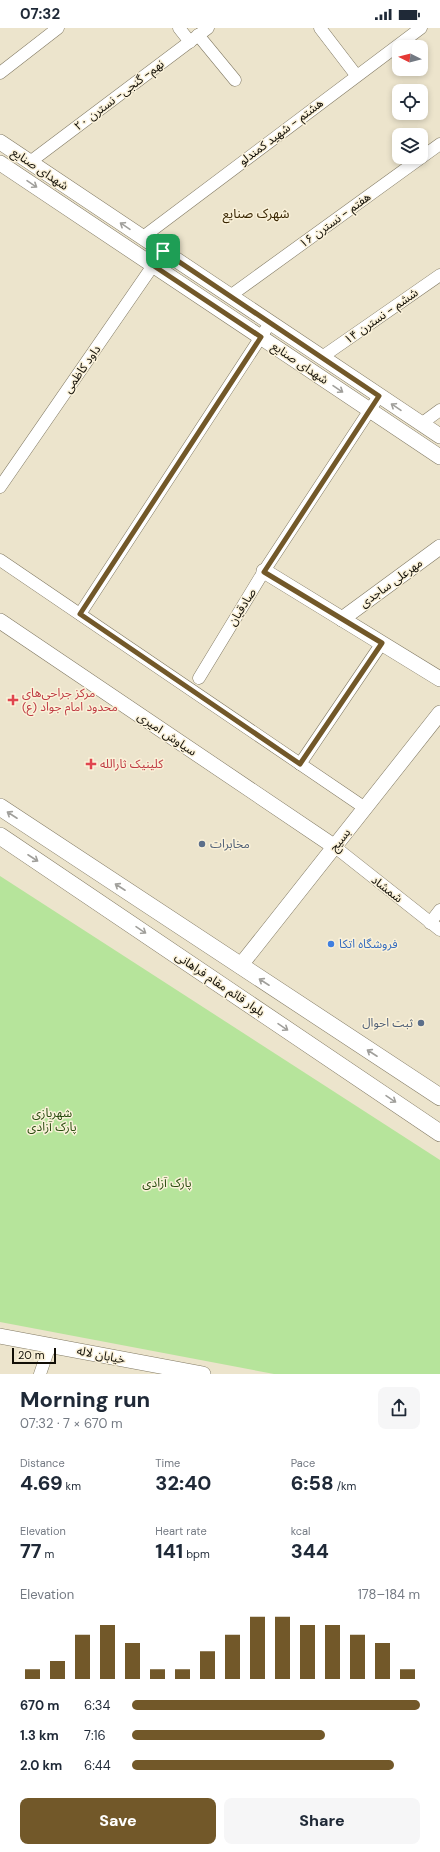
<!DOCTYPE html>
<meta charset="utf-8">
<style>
body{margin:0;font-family:"DM Sans","Noto Sans Arabic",sans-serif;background:#f6f6f7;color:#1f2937;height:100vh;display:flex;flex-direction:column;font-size:15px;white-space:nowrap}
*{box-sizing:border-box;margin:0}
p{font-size:13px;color:#747a83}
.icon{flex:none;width:22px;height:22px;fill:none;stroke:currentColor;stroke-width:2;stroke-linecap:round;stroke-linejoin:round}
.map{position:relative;height:1346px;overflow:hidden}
.details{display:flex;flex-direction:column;background:#fff;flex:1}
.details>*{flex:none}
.needle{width:26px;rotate:276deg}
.buttons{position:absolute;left:392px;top:12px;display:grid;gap:8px}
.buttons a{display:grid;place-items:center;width:36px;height:36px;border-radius:8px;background:#fff;box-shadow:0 2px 6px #0003;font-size:20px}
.scale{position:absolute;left:12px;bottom:10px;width:44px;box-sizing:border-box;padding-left:4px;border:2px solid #110e06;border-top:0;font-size:11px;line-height:14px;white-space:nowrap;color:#110e06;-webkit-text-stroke:3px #faf1d9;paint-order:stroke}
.pin{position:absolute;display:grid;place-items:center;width:34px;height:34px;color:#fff;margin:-17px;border-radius:8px;box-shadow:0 2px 6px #0006}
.round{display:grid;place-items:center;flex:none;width:42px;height:42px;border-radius:8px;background:#f6f6f7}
.overview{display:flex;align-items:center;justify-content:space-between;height:68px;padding:0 20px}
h1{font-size:22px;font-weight:800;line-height:30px}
.metrics{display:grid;grid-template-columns:repeat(3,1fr);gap:6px;height:68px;padding:4px 20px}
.metrics div{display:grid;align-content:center}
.metrics b{font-size:20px;font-weight:800}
.metrics small{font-size:11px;font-weight:400}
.metrics p{font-size:11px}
.chart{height:112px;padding:8px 20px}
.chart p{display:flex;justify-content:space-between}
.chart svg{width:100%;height:72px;margin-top:4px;stroke:#725829;stroke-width:6}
.cta{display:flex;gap:8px;margin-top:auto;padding:8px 20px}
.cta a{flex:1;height:46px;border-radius:8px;background:#725829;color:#fff;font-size:16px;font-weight:800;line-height:46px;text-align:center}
.cta a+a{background:#f6f6f7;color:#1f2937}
ul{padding:0 20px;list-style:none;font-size:13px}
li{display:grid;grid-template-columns:64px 48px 1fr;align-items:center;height:30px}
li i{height:10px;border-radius:5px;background:#725829}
.status{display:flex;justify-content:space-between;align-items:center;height:28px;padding:0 20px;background:#fff;direction:ltr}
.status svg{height:11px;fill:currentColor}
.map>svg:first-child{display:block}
</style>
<div class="status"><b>07:32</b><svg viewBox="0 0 49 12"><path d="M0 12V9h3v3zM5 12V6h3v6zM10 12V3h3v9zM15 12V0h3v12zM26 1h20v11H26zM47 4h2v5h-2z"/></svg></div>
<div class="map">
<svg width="440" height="1346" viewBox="0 0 440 1346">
<rect width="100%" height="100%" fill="#ece4cc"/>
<polygon fill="#b6e49b" points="0,848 440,1132 440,1346 274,1346 0,1294"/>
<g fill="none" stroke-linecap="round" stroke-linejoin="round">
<g stroke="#827a64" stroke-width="13">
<g id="minor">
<polyline points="179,0 190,14"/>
<polyline points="320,0 356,47"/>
<polyline points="198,7 235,52"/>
<polyline points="0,45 58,0"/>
<polyline points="30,134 208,0"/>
<polyline points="143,209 421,0"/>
<polyline points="230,268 440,116"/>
<polyline points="322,329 440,247"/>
<polyline points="421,396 440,382"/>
<polyline points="0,459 163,223"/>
<polyline points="0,532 365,780"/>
<polyline points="80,586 270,295"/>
<polyline points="199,650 264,543 379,368"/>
<polyline points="300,736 382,615"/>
<polyline points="335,819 440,902"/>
<polyline points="430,895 440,882"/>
<polyline points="40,1346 50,1317"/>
</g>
</g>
<g stroke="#827a64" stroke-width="16">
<g id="tertiary">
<polyline points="0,114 440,408"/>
<polyline points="0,135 440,429"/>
<polyline points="264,543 440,651"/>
<polyline points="342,591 440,519"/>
<polyline points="0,593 335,819"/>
<polyline points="240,938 440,685"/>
<polyline points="0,1308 203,1346"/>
</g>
</g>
<g stroke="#827a64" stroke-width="18">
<g id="secondary">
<polyline points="0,779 440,1069"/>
<polyline points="0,808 440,1105"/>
</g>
</g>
<use href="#minor" stroke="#fff" stroke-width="12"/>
<use href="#tertiary" stroke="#fff" stroke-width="15"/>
<use href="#secondary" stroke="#fff" stroke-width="17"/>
</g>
<defs><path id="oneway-shaft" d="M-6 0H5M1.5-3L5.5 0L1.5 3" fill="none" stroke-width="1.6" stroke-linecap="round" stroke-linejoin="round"/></defs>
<g stroke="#a09f9b">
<use href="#oneway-shaft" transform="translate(32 156) rotate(34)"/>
<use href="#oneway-shaft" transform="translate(125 198) rotate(-146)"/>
<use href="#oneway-shaft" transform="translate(338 361) rotate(34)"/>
<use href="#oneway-shaft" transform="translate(396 379) rotate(-146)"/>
<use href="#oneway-shaft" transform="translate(12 787) rotate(-147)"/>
<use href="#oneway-shaft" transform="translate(33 830) rotate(33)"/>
<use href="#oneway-shaft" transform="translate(120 859) rotate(-147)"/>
<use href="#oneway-shaft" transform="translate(141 902) rotate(34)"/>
<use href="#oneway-shaft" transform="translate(264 954) rotate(-147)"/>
<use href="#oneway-shaft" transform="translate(283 999) rotate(34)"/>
<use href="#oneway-shaft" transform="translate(372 1025) rotate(-147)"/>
<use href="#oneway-shaft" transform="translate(391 1071) rotate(34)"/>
</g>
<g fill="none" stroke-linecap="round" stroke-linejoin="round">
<g stroke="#fff" stroke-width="8">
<polygon id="route" points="163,223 379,368 264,544 382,615 300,736 80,586 261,309 154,238"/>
</g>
<use href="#route" stroke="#725829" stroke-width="5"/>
</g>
<g fill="#e0444e" stroke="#faf1d9" stroke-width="1.5">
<path d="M11 666h4v4h4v4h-4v4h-4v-4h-4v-4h4z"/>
<path d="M89 730h4v4h4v4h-4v4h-4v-4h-4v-4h4z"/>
</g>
<g fill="#5c6f8a" stroke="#faf1d9" stroke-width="1.5">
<circle cx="202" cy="816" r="4"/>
<circle cx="421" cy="995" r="4"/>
</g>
<circle fill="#3f7fe0" stroke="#faf1d9" stroke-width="1.5" cx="331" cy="916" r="4"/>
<g text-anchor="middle" stroke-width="3" stroke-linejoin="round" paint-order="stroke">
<g font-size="12" fill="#110e06" stroke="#faf1d9">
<text transform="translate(119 67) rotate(-37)" y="4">نهم- گنجی- نسترن ۲۰</text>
<text transform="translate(281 104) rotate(-37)" y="4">هشتم - شهید کمندلو</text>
<text transform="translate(40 141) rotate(34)" y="4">شهدای صنایع</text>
<text transform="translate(335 192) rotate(-36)" y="4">هفتم - نسترن ۱۶</text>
<text transform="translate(381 288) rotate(-35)" y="4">ششم - نسترن ۱۴</text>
<text transform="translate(300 335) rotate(34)" y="4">شهدای صنایع</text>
<text transform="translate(82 341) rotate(-55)" y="4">داود کاظمی</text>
<text transform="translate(391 555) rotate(-36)" y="4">مهرعلی ساجدی</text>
<text transform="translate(242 579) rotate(-58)" y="4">صادقیان</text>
<text transform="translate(167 706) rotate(34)" y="4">سیاوش امیری</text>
<text transform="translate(340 812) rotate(-52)" y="4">بسیج</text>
<text transform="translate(387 861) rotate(38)" y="4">شمشاد</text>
<text transform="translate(220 956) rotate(34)" y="4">بلوار قائم مقام فراهانی</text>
<text transform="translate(101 1327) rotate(11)" y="4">خیابان لاله</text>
</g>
<g font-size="12" fill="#be3a42" stroke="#faf1d9" text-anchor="start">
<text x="22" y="669">مرکز جراحی‌های<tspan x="22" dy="14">محدود امام جواد (ع)</tspan></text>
<text x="100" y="740">کلینیک ثارالله</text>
</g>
<g font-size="12" fill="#4e5e75" stroke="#faf1d9" text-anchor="start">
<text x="210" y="820">مخابرات</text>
<text x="413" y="999" text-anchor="end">ثبت احوال</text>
</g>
<g font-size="12" fill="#366cbe" stroke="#faf1d9" text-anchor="start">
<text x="339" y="920">فروشگاه اتکا</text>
</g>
<g font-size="12" fill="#27490d" stroke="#faf1d9">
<text x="52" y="1089">شهربازی<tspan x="52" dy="14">پارک آزادی</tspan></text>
<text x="167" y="1159">پارک آزادی</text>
</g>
<g font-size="13" fill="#382500" stroke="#faf1d9">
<text x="256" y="190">شهرک صنایع</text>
</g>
</g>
</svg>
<div class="buttons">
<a><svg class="needle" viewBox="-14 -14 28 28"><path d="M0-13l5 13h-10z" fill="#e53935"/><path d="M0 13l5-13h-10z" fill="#747a83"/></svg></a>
<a><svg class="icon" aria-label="locate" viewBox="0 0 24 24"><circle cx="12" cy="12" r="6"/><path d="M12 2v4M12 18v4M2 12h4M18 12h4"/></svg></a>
<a><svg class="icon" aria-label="layers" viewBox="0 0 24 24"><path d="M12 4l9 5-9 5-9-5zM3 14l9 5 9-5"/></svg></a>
</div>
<div class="scale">20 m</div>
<div class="pin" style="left:163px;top:223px;background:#1e9e55"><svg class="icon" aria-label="arrive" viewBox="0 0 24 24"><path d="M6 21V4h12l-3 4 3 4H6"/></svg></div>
</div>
<section class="details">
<div class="overview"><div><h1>Morning run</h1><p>07:32 · 7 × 670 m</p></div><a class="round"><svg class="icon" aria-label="share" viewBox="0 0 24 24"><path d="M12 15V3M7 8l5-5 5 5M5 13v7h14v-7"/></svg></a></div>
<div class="metrics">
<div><p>Distance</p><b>4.69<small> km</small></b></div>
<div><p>Time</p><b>32:40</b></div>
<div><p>Pace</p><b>6:58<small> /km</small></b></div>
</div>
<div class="metrics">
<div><p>Elevation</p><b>77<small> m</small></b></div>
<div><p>Heart rate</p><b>141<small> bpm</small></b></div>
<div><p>kcal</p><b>344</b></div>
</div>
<div class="chart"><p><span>Elevation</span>178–184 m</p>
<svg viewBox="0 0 160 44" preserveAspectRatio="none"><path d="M5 44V38M15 44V33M25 44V17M35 44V11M45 44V22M55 44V38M65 44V38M75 44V27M85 44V17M95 44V6M105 44V6M115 44V11M125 44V11M135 44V17M145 44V22M155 44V38"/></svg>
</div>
<ul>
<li><b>670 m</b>6:34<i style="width:100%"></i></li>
<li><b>1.3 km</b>7:16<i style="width:67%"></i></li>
<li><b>2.0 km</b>6:44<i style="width:91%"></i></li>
</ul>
<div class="cta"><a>Save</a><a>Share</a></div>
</section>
